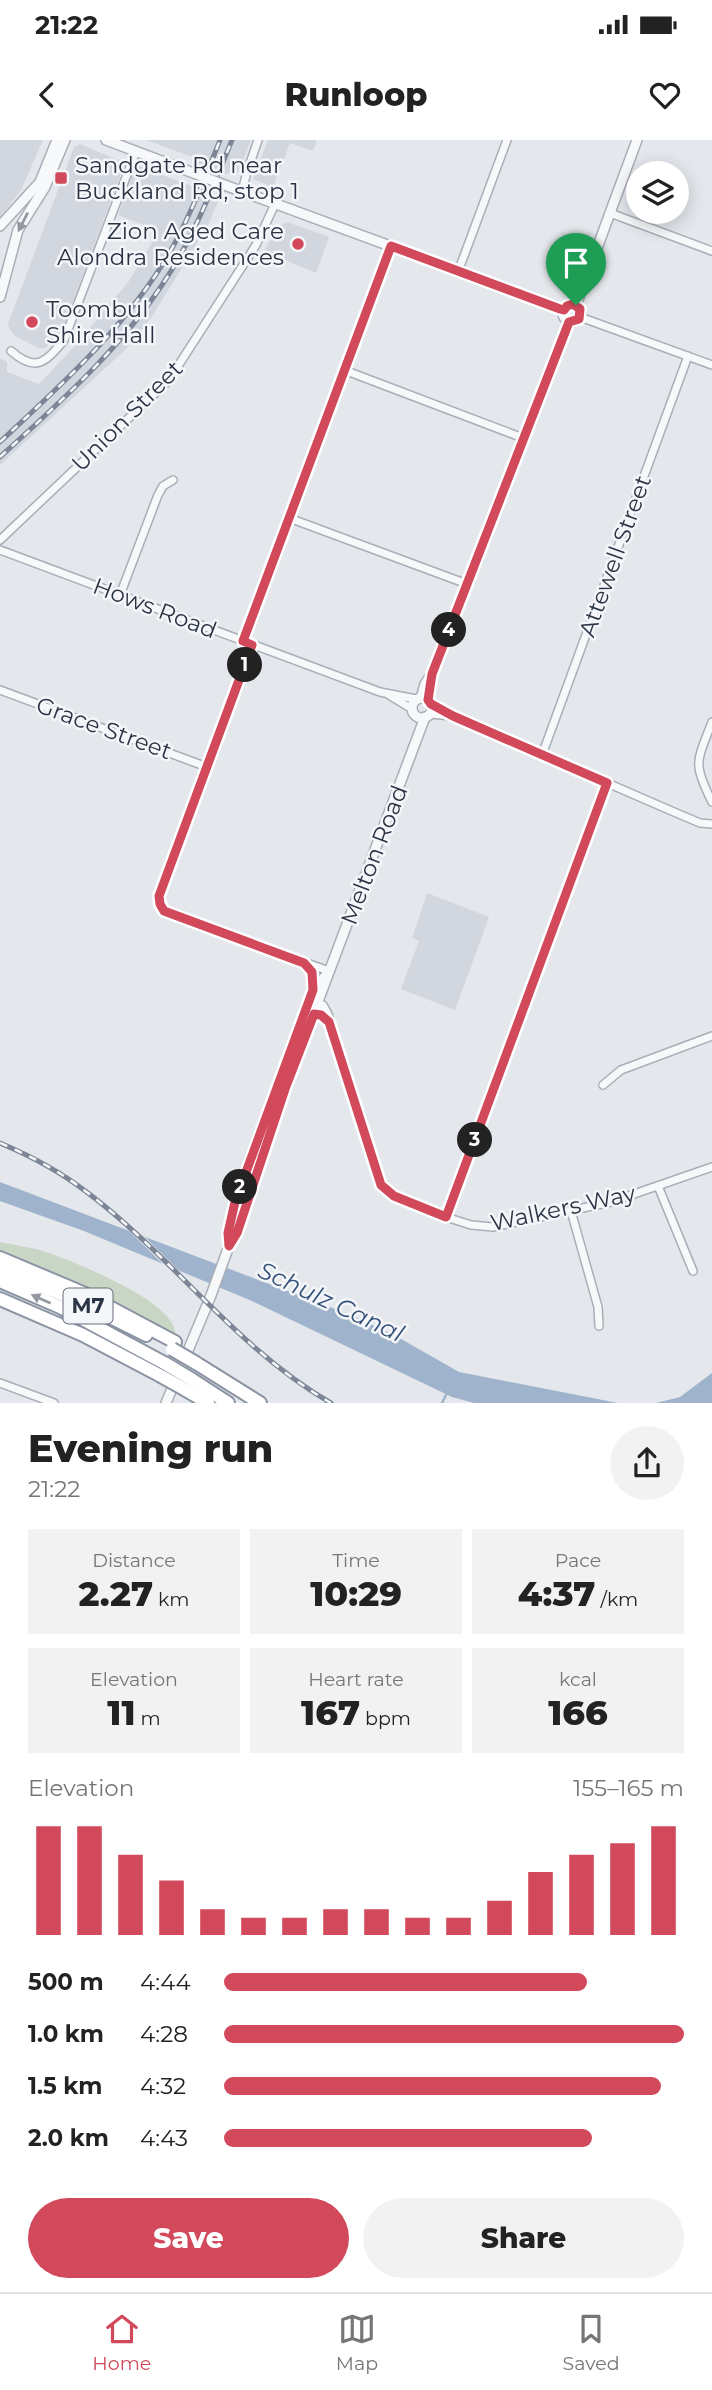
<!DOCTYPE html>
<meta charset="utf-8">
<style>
body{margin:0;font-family:Montserrat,sans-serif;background:#f2f2f2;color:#222;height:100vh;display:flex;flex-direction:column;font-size:26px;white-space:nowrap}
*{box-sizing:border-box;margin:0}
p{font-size:23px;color:#767676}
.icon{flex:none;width:38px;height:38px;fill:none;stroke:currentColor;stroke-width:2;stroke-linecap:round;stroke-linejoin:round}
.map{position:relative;height:1263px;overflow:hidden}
.details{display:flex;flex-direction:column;background:#fff;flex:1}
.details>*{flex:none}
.buttons{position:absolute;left:626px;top:21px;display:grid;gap:14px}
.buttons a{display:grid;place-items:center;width:63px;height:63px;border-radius:50%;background:#fff;box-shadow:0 4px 18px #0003;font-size:35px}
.pin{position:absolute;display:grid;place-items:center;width:60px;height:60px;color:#fff;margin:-72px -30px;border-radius:50% 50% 50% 0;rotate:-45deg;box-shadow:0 0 7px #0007}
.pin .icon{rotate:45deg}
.km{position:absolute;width:35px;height:35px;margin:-18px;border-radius:50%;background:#222;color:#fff;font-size:19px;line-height:35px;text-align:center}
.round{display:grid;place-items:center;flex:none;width:74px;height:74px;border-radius:37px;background:#f2f2f2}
.head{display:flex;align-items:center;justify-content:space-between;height:119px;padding:0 28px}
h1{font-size:38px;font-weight:800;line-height:52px}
.metrics{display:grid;grid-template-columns:repeat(3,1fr);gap:10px;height:119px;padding:7px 28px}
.metrics div{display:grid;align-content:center;border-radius:0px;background:#f2f2f2;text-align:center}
.metrics b{font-size:35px;font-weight:800}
.metrics small{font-size:19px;font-weight:400}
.metrics p{font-size:19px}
.chart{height:196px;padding:14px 28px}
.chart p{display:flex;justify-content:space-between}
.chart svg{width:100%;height:126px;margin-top:7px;stroke:#d1495b;stroke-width:6}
.button{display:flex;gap:14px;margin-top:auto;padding:14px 28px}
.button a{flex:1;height:80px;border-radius:42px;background:#d1495b;color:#fff;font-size:28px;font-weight:800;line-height:80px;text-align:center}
.button a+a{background:#f2f2f2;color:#222}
ul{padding:0 28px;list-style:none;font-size:23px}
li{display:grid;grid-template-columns:112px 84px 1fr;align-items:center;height:52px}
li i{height:18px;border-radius:9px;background:#d1495b}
.status{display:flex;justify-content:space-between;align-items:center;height:49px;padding:0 35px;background:#fff;direction:ltr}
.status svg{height:19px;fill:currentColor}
header{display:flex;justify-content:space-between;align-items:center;height:91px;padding:0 28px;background:#fff;font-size:32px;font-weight:800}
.tab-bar{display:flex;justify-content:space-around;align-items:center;height:98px;border-top:2px solid #e0e0e0;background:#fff;font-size:19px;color:#767676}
.tab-bar a{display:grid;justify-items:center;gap:4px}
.tab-bar .selected{color:#d1495b}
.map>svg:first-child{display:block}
</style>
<div class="status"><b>21:22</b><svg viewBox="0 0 49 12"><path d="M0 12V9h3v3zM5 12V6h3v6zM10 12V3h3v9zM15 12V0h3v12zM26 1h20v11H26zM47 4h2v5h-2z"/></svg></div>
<header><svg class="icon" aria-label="back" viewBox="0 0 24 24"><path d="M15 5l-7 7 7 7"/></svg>Runloop<svg class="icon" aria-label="heart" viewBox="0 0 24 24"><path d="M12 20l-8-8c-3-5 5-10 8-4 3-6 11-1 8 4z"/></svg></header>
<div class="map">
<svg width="712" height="1263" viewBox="0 0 712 1263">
<rect width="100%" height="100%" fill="#e4e7ec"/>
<g fill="#d2d6de">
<polygon points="0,0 43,0 21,50 0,77"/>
<polygon points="146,0 251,0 238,33 228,33 222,36 199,27 195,18"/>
<polygon points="268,0 317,0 313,11 290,3 273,47 253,39"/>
<polygon points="80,4 125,23 63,188 51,203 45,208 39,208 15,196 9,188 8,184 74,7"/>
<polygon points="136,25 220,57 208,85 153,175 127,208 0,325 0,218 7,222 7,232 39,244 73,208 129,141 159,91 118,75"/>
<polygon points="287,82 329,97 316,133 264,111 280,86"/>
<polygon points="427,753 489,777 455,870 401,849 419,801 412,798"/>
</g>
<path fill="#c9d6c5" d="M0,1102C14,1105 29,1107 43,1111C70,1120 181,1163 175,1196L105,1158L0,1110Z"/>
<g fill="#9fb4cc">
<polygon points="0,1042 351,1175 394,1195 459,1232 618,1263 474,1263 452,1257 252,1161 84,1091 0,1061"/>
<polygon points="712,1233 712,1263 656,1263 680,1257"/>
</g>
<polygon fill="#e4e7ec" points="121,1083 136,1088 185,1137 170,1131"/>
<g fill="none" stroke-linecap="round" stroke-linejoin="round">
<polyline stroke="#9fb4cc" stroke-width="2.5" points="442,1263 447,1253"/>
<g stroke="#a9aeb7" stroke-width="10">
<g id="minor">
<polyline points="242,51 247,32 258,0"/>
<polyline points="610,73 712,111"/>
<polyline points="458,132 507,0"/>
<polyline points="580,177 712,225"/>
<path d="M11,211C36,233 46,222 64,200L136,11"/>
<polyline points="344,230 523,298"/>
<polyline points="289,378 467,444"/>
<polyline points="0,400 169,240 256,105 275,64"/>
<polyline points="0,410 380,552 416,559"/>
<polyline points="120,455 158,355 163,346 173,340"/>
<polyline points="243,501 391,106"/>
<polyline points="252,505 161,748 160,764 167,773 329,831"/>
<polyline points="0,550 207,627"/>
<polyline points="389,555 412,569"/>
<polyline points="431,564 453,576 674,672 700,683 712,684"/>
<polyline points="430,574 452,576"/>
<path d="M712,582C697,622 692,622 712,662"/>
<polyline points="542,615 688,216"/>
<polyline points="304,824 312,832 313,850"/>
<polyline points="313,862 323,865 328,874 378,1041 389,1053 446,1077 471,1085 493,1087 611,1062 712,1027"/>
<polyline points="603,945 621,930 712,896"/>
<polyline points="658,1046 693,1131"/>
<polyline points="571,1071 598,1167 599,1186"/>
<polyline points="446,1077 607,643"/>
<polyline points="0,1243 54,1263"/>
</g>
</g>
<g stroke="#a9aeb7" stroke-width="12">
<g id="tertiary">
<polyline points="106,0 196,34"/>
<polyline points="219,43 564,170"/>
<polyline points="0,86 40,42 57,0"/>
<polyline points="0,157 18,90 45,47 65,0"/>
<circle cx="572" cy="173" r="9"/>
<polyline points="576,165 637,0"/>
<circle cx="422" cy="568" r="10"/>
<polyline points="421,558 425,544 431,535"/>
<polyline points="428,560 432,534 569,182"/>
<polyline points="229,1106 228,1093 241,1042 309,861 313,850 327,834"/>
<polyline points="166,1263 210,1158 229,1106 237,1093 285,949 425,577"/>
</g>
</g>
<g stroke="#8b94a3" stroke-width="16">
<g id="motorway">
<polyline points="0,1118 83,1153 175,1202"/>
<polyline points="0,1129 82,1163 146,1195"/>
<polyline points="0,1141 60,1167 166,1224"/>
<polyline points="0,1159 83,1195 161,1236"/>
<polyline points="196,1223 260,1263"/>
<polyline points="191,1239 228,1263"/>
<polyline points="186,1250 208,1263"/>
</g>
</g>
<use href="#minor" stroke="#f7f8fa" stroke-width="7"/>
<use href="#tertiary" stroke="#f7f8fa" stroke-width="9"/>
<use href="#motorway" stroke="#fff" stroke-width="12"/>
<g stroke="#7d8696" stroke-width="5">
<g id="rail">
<path d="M0,302C62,244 127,186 170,112C190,76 205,38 220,0"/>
<path d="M0,317C58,264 118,211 162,145C192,101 212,49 232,0"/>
<path d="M0,1003C31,1016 61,1032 88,1053C174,1118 237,1209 331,1263"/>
</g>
</g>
<use href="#rail" stroke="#f4f6f9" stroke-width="2.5" stroke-dasharray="8" stroke-linecap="butt"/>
<g stroke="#a9aeb7" stroke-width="12" stroke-linecap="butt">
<polyline id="tertiary-bridge" points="196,34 219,43"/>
</g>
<g stroke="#8b94a3" stroke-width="16" stroke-linecap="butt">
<g id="motorway-bridge">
<polyline points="172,1209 196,1223"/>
<polyline points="166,1224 191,1239"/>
<polyline points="161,1236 186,1250"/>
</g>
</g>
<use href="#tertiary-bridge" stroke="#f7f8fa" stroke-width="9"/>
<use href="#motorway-bridge" stroke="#fff" stroke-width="12"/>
</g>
<defs><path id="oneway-solid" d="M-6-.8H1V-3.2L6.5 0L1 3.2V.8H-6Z" transform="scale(1.75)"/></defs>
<use fill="#9196a0" href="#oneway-solid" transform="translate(23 82) rotate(117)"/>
<use fill="#959aa2" href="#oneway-solid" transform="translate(41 1159) rotate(-156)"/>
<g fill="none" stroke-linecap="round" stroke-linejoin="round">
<g stroke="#fff" stroke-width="14">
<polygon id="route" points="391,106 560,169 564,170 567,166 573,164 580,169 579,179 569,182 432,534 428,560 431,564 453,576 607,643 446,1077 394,1056 381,1045 329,882 321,875 314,874 285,949 237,1093 229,1106 228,1093 235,1062 313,850 312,832 304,823 164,771 160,764 159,756 252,505 243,501"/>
</g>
<use href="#route" stroke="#d1495b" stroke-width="9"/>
</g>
<g fill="#d1495b" stroke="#f4f6f9" stroke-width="2.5">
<rect x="54" y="31" width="14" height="14" rx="3.5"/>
<circle cx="298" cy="104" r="7"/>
<circle cx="32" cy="182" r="7"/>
</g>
<g text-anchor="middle" stroke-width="5" stroke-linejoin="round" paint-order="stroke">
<rect fill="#f4f6f9" stroke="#676e7b" stroke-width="2" x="63.5" y="1148.5" width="49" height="35" rx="5"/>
<g font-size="21" font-weight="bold" fill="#2b3445">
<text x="88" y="1173">M7</text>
</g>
<g font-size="23" fill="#2b3445" stroke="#f4f6f9" text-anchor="start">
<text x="75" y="33">Sandgate Rd near<tspan x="75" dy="26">Buckland Rd, stop 1</tspan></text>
<text x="284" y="99" text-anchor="end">Zion Aged Care<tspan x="284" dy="26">Alondra Residences</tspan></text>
<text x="46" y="177">Toombul<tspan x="46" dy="26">Shire Hall</tspan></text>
</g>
<g font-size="23" fill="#2b3445" stroke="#f4f6f9">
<text transform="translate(127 276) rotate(-45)" y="8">Union Street</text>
<text transform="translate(615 416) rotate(-70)" y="8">Attewell Street</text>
<text transform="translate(155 468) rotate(21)" y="8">Hows Road</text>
<text transform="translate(104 588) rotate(20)" y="8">Grace Street</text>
<text transform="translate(374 715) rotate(-69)" y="8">Melton Road</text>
<text transform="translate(563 1068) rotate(-12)" y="8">Walkers Way</text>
</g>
<g font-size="24" font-style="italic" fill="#34527a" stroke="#f4f6f9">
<text transform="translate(331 1162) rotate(25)" y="8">Schulz Canal</text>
</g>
</g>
</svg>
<div class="buttons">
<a><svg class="icon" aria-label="layers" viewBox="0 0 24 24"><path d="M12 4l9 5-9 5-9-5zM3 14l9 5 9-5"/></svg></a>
</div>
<div class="pin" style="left:576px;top:165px;background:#1e9e55"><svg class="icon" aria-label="arrive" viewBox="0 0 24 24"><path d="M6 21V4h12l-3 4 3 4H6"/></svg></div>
<b class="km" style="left:245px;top:525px">1</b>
<b class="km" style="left:240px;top:1047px">2</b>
<b class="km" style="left:475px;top:1000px">3</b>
<b class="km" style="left:449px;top:490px">4</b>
</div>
<section class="details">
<div class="head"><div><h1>Evening run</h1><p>21:22</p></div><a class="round"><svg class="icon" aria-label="share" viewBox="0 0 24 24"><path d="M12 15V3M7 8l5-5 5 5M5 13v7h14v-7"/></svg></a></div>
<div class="metrics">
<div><p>Distance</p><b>2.27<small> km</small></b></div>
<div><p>Time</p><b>10:29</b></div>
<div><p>Pace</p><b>4:37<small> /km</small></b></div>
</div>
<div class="metrics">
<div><p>Elevation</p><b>11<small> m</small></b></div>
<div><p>Heart rate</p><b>167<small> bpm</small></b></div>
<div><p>kcal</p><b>166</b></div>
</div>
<div class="chart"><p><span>Elevation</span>155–165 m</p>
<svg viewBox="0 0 160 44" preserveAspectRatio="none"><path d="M5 44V6M15 44V6M25 44V16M35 44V25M45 44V35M55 44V38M65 44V38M75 44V35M85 44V35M95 44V38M105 44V38M115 44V32M125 44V22M135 44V16M145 44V12M155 44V6"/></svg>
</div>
<ul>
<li><b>500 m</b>4:44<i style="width:79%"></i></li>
<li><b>1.0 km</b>4:28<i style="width:100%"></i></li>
<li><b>1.5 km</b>4:32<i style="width:95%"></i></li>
<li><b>2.0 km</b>4:43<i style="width:80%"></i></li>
</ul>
<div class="button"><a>Save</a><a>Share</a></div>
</section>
<nav class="tab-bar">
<a class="selected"><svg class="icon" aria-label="home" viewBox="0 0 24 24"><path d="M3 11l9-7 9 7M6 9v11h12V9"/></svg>Home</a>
<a><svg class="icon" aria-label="map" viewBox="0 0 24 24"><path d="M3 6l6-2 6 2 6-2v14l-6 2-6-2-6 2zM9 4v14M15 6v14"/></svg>Map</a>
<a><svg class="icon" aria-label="saved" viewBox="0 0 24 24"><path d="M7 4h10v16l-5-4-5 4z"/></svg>Saved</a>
</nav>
